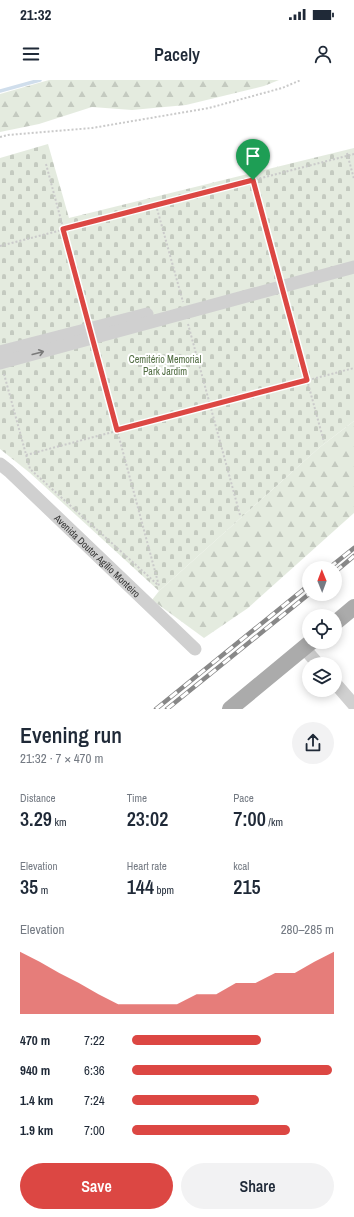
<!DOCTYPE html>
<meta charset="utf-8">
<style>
body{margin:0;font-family:"Archivo Narrow",sans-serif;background:#f2f2f3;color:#1f2937;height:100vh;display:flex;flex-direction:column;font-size:15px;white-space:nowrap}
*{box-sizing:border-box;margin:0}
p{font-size:13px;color:#747a83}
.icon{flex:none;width:22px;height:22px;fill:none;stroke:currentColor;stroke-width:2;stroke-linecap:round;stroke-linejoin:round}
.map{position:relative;height:629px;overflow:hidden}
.side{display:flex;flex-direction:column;background:#fff;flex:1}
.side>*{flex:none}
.needle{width:26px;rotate:359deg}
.buttons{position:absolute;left:302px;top:481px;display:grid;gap:8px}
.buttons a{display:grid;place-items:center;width:40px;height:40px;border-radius:50%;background:#fff;box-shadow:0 2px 10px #0003;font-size:20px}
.pin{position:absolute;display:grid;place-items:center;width:34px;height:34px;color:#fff;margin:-41px -17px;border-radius:50% 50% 50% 0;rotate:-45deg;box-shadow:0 0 4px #0007}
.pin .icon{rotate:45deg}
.round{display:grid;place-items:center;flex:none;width:42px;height:42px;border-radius:21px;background:#f2f2f3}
.headline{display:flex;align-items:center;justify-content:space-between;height:68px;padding:0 20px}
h1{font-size:22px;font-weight:600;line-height:30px}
.figures{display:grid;grid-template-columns:repeat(3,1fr);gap:6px;height:68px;padding:4px 20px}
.figures div{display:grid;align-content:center}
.figures b{font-size:20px;font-weight:600}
.figures small{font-size:11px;font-weight:400}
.figures p{font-size:11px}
.chart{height:112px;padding:8px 20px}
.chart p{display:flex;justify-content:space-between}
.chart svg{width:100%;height:72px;margin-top:4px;fill:#dc4743;opacity:.7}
.action{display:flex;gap:8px;margin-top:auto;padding:8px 20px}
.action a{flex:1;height:46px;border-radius:24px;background:#dc4743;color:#fff;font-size:16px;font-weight:600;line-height:46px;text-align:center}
.action a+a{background:#f2f2f3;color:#1f2937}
ul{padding:0 20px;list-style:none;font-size:13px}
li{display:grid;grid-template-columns:64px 48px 1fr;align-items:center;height:30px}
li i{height:10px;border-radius:5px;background:#dc4743}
.status{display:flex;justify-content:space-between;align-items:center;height:28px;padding:0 20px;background:#fff;direction:ltr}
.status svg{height:11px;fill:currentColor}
header{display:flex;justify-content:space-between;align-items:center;height:52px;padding:0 20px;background:#fff;font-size:18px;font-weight:600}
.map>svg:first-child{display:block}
</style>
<div class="status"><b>21:32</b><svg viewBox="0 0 49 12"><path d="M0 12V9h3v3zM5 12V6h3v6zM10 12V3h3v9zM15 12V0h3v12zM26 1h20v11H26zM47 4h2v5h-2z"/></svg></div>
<header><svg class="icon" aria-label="menu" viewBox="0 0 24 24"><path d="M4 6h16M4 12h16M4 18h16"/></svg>Pacely<svg class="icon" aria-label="person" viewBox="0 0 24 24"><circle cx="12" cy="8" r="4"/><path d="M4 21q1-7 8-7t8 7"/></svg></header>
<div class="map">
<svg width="354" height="629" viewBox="0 0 354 629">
<defs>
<pattern id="forest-firs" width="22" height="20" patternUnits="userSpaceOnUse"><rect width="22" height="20" fill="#e4ebdf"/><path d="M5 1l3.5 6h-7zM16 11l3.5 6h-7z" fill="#c4cac0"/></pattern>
<pattern id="cemetery-stones" width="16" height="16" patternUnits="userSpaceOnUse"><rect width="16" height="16" fill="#e4ebdf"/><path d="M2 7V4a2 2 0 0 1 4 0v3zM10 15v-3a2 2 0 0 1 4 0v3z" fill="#c4cac0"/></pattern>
</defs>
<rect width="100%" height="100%" fill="#fff"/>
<g fill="url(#forest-firs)">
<polygon points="49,0 279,0 264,6 186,25 132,30 92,27 39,44 0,52 0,14"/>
<polygon points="354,341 354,433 248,528 204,558 152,520 159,511 320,367"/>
</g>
<polygon fill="url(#cemetery-stones)" points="48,64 69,138 354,68 354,341 320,367 159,511 30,393 0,369 0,78"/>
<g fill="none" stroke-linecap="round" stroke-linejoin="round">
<polyline stroke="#d0deec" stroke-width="3.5" points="0,11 40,0"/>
<g stroke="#cacaca" stroke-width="2" stroke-dasharray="2 2" stroke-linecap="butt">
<polyline points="0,57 8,55 92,48 209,28 282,8 301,0"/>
<polyline points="347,73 354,99"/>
<polyline points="46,84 87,237"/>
<polyline points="253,100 279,195"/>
<polyline points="156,125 183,222"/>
<polyline points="0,166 354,74"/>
<polyline points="285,219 324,362"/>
<polyline points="188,244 240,435"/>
<polyline points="95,268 159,506"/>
<polyline points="4,294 30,389 158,505"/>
<polyline points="26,375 354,288"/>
</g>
<g stroke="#d0d0d0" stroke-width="13">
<polyline points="0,272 147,234"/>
<polyline points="0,283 354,187"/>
<path id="s1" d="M0,384L9,391L195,569"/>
<polyline points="304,568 318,584"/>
<polyline points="335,603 354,625"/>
</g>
<g stroke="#ababab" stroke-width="16">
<polyline points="335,543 354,527"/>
<polyline points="230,629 311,562"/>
</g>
<g stroke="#888" stroke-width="4.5">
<g id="rail">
<polyline points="329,488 354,468"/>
<polyline points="335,492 354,476"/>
<polyline points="156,629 309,505"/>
<polyline points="167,629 309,514"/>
</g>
</g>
<use href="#rail" stroke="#fff" stroke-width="3" stroke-dasharray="9" stroke-linecap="butt"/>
</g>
<defs><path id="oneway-shaft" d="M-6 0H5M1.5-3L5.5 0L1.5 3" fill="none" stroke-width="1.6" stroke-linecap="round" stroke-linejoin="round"/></defs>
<use stroke="#7a7a7a" href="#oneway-shaft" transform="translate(38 273) rotate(-15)"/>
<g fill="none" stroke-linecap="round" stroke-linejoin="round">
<g stroke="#fff" stroke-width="8">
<polygon id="route" points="253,100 307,300 117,350 63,149"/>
</g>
<use href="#route" stroke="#dc4743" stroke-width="5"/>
</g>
<g text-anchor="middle" stroke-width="4" stroke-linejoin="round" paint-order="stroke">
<g font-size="10" fill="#516d42" stroke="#fff">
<text x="165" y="283">Cemitério Memorial<tspan x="165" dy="12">Park Jardim</tspan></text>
</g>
<g font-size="10" fill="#333" stroke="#fff">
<text dy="4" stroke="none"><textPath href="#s1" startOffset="134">Avenida Doutor Agílio Monteiro</textPath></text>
</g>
</g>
</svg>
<div class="buttons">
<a><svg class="needle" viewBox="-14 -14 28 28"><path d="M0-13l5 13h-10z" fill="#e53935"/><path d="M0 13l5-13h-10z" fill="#747a83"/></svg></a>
<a><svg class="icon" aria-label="locate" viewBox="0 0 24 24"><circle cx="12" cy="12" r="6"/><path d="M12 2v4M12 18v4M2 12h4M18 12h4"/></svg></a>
<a><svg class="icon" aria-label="layers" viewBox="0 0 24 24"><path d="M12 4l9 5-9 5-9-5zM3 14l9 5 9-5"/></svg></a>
</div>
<div class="pin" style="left:253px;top:100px;background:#1e9e55"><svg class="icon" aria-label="arrive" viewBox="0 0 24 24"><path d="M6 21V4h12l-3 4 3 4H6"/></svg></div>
</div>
<section class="side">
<div class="headline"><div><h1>Evening run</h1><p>21:32 · 7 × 470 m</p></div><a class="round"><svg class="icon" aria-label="share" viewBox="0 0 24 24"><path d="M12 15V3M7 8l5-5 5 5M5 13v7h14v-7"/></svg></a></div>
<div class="figures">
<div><p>Distance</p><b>3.29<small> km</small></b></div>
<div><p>Time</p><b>23:02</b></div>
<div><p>Pace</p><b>7:00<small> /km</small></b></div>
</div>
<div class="figures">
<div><p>Elevation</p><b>35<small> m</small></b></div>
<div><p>Heart rate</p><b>144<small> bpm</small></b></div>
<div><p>kcal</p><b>215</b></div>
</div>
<div class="chart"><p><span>Elevation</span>280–285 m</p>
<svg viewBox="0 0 160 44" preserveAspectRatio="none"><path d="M0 44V6L10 12L20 19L30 25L40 32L50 38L60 38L70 38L80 38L90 32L100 32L110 25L120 25L130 19L140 19L150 12L160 6V44z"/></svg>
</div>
<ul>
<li><b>470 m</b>7:22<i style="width:64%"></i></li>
<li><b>940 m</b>6:36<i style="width:99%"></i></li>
<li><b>1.4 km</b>7:24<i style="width:63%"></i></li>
<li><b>1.9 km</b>7:00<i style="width:78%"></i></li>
</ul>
<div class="action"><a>Save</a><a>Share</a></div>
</section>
